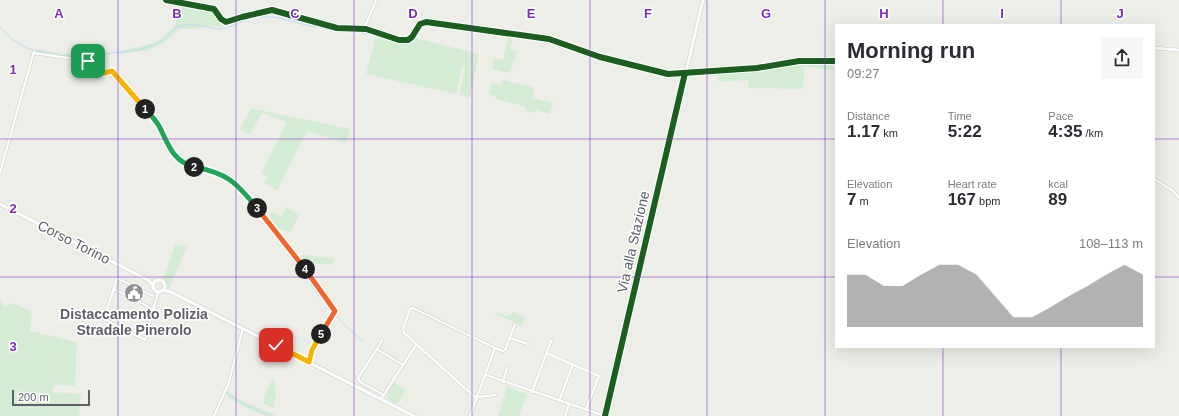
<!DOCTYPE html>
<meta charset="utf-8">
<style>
body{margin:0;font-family:Arial,sans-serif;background:#f7f7f7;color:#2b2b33;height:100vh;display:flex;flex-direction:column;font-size:15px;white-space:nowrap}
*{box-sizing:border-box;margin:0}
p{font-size:13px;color:#7c7c81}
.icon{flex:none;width:22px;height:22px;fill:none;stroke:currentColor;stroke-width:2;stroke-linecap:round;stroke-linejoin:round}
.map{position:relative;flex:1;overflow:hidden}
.details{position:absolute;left:835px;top:24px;width:320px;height:324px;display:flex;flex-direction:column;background:#fff;border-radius:0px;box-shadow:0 4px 16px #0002}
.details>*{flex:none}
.scale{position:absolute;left:12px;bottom:10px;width:78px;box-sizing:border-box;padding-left:4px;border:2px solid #5d6167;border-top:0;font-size:11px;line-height:14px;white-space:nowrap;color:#5d6167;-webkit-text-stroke:3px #fff;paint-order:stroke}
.pin{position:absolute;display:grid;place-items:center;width:34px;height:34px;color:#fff;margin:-17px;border-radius:8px;box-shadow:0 2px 6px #0006}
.km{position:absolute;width:20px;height:20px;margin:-10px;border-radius:50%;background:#222;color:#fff;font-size:11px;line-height:20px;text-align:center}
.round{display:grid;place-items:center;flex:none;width:42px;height:42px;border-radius:0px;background:#f7f7f7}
.head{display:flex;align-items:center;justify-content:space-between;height:68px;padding:0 12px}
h1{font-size:22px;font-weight:700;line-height:30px}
.metrics{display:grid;grid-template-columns:repeat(3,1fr);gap:6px;height:68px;padding:4px 12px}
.metrics div{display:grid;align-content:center}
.metrics b{font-size:17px;font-weight:700}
.metrics small{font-size:11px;font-weight:400}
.metrics p{font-size:11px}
.chart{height:112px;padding:8px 12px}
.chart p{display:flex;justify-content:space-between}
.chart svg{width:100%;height:72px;margin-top:4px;fill:#909294;opacity:.7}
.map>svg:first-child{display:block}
</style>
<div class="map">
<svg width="1179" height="416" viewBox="0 0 1179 416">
<rect width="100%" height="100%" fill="#eeeee9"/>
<g fill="#d5ecd4">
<polygon points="177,5 213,10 225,23 226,27 205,26 196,29 180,29 161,44 149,50 119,54 118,52 157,42 175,26"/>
<polygon points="376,35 403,44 415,38 479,54 470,98 460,94 465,68 462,67 456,94 366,74"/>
<polygon points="508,38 513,39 510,49 517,52 510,73 492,69 494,58 503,60"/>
<polygon points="37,49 63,54 107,53 96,61 36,52"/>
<polygon points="807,61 832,62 834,70 805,67 802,89 748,88 749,80 719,82 719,76 705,76 705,73 766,68"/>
<polygon points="503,80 534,87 533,98 553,103 550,114 535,110 533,113 526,111 526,107 495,99 496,97 489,94 492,83 501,85"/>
<polygon points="251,108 351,129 346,143 307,131 277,191 264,183 267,177 261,174 287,122 262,113 250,135 240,129"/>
<polygon points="286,207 299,215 291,232 276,229 268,219 271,211 282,217"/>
<polygon points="175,245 187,246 169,289 163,279"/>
<polygon points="305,255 334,258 332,265 302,263 298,256"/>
<polygon points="0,299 4,307 12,303 32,312 30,331 77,342 75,386 54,385 52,392 81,394 79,416 0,416"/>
<polygon points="492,312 508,316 514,312 525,317 522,326"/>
<polygon points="274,377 276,394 273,408 263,403 266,391"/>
<polygon points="394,382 406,390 397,404 388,399 387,394"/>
<polygon points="507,387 527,394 519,416 498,416"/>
<path d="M227,391L236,398L277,416C259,416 240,405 225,394Z"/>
</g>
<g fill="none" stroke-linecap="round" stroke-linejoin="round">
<g stroke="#bcdcf8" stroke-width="1">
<polyline points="261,17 274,17 314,27 317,26"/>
<path d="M0,26C4,31 8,37 13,40C31,53 59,57 80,56"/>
<polyline points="509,32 518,33"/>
<polyline points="376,34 400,42"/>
<polyline points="529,35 549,37 566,42 567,44"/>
<path d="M406,38C414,35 415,20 424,19C432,19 442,23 450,24"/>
<polyline points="82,56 90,59 102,70"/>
<polyline points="84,56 138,50 161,42 174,29 188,24 218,29 227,28 256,16 274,14 331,30 374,34"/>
<polyline points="595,57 665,76 683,77"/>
<polyline points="106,73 120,85 137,106 154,122"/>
<polyline points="687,77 695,75"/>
<path d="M161,135C175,172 187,163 218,175"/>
<path d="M236,186L271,227L276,237C303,272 327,314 363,341"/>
<polyline points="227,392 237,401 268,416"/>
</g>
<g stroke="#cbcbcb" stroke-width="3.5">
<g id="minor">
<polyline points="364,29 376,0"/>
<polyline points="34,53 88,61 93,63 104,73 112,71 153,117 171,153 185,164 215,172 241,187 267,219 278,236 292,252 335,311 317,341 309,362"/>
<polyline points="0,173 34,51"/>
<polyline points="1154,179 1173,191 1179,198"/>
<polyline points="114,289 153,309"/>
<polyline points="153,296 117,278 104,319 145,340 158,292"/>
<polyline points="510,338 528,344"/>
<polyline points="377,349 382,340"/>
<polyline points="546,353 599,376 586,410"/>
<polyline points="486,375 605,416"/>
<polyline points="503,382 507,368"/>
<polyline points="532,392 551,341"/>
<polyline points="384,395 360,382 358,378 377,349 403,365"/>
<polyline points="478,397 495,395"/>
<polyline points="381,399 416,345"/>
<polyline points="477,399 404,333 403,329 410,309 413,308 495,348"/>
<polyline points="559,401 573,364"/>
<polyline points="214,416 228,385 243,328"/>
<polyline points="470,416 495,348 503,351 505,350 515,324"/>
<polyline points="565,416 569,404"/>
</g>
</g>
<g stroke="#cbcbcb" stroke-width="4">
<g id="tertiary">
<polyline points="166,0 214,9 221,19 226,22 242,17 272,10 337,28 366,29 399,40 408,40 412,37 420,24 426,22 549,39 600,57 668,74 757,68 799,61 836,61"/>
<polyline points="1154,48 1179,50"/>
<polyline points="605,416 703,0"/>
</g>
</g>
<g stroke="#cbcccc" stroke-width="4.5">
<g id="secondary">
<polyline points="0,204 148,280 153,285"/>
<circle cx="159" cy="286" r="6"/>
<polyline points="163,290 171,292 414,416"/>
</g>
</g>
<use href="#minor" stroke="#fcfcfc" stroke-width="2.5"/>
<use href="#tertiary" stroke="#fcfcfc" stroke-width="3"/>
<use href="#secondary" stroke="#fcfcfc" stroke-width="3.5"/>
<g stroke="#fff" stroke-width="8">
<g id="cycleway">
<polyline points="166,0 214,9 221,19 226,22 242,17 272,10 337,28 366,29 399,40 408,40 412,37 420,24 426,22 549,39 600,57 668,74 757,68 799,61 836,61"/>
<polyline points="605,416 685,73"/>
</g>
</g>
<use href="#cycleway" stroke="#1b5e20" stroke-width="6"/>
</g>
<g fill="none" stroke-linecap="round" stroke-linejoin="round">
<g stroke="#fff" stroke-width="8">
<polyline id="split-1" points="88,61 104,73 112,71 145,109"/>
</g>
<g stroke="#fff" stroke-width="8">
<path id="split-2" d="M145,109C150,114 155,119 159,126C168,143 172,161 194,167"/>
</g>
<g stroke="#fff" stroke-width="8">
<path id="split-3" d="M194,167C227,173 236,182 257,208"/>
</g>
<g stroke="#fff" stroke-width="8">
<polyline id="split-4" points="257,208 305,269"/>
</g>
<g stroke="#fff" stroke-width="8">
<polyline id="split-5" points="305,269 335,311 321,334"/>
</g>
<g stroke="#fff" stroke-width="8">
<polyline id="split-6" points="276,345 309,362 312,350 321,334"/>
</g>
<use href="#split-1" stroke="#f5b400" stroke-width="5"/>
<use href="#split-2" stroke="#22a559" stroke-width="5"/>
<use href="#split-3" stroke="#22a559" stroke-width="5"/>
<use href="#split-4" stroke="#f0652b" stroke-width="5"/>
<use href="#split-5" stroke="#f0652b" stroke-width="5"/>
<use href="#split-6" stroke="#f5b400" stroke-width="5"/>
</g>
<path fill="none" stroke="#7b2cbf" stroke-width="1" stroke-opacity="0.55" d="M118,0V416M236,0V416M354,0V416M472,0V416M590,0V416M707,0V416M825,0V416M943,0V25M1061,0V25M0,139H836M1154,139H1179M0,277H836M1154,277H1179M943,347V416M1061,347V416"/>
<defs>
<g id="civic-disc" transform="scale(1)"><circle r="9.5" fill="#909294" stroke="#fff"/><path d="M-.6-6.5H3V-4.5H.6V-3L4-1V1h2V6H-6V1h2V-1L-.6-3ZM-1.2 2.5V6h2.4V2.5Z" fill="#fff"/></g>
</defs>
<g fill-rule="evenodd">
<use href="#civic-disc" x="134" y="293"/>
</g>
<g text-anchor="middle" stroke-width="3" stroke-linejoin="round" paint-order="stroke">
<g font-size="14" fill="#5d6167" stroke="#fff">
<text transform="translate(74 242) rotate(27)" y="5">Corso Torino</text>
<text transform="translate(633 242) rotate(-77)" y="5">Via alla Stazione</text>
</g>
<g font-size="14" font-weight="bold" fill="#5d6167" stroke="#fff">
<text x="134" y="319">Distaccamento Polizia<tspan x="134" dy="16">Stradale Pinerolo</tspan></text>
</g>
</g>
<g font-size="13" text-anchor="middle" font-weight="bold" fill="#7b2cbf" stroke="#fff" stroke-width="3" stroke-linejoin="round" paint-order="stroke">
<text x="59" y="18">A</text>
<text x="177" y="18">B</text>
<text x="295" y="18">C</text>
<text x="413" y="18">D</text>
<text x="531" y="18">E</text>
<text x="648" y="18">F</text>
<text x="766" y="18">G</text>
<text x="884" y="18">H</text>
<text x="1002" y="18">I</text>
<text x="1120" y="18">J</text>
<text x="13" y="74">1</text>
<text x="13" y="213">2</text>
<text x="13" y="351">3</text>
</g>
</svg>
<div class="scale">200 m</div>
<div class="pin" style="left:88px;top:61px;background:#1e9e55"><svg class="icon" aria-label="arrive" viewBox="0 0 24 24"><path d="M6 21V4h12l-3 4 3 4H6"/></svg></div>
<div class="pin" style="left:276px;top:345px;background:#d93025"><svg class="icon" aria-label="check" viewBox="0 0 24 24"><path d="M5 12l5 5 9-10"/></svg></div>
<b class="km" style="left:145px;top:109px">1</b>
<b class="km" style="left:194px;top:167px">2</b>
<b class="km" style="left:257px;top:208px">3</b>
<b class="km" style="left:305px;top:269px">4</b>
<b class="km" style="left:321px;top:334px">5</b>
<section class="details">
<div class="head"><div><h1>Morning run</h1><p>09:27</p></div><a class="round"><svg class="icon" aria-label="share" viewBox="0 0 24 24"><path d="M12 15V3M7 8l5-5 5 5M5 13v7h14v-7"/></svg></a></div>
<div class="metrics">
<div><p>Distance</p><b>1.17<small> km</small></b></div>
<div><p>Time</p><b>5:22</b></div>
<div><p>Pace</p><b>4:35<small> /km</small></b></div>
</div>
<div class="metrics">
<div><p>Elevation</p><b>7<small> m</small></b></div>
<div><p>Heart rate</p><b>167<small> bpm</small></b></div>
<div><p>kcal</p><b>89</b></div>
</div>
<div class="chart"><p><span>Elevation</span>108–113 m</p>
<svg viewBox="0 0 160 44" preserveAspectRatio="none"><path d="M0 44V12L10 12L20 19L30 19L40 12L50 6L60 6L70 12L80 25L90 38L100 38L110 32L120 25L130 19L140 12L150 6L160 12V44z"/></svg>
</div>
</section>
</div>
